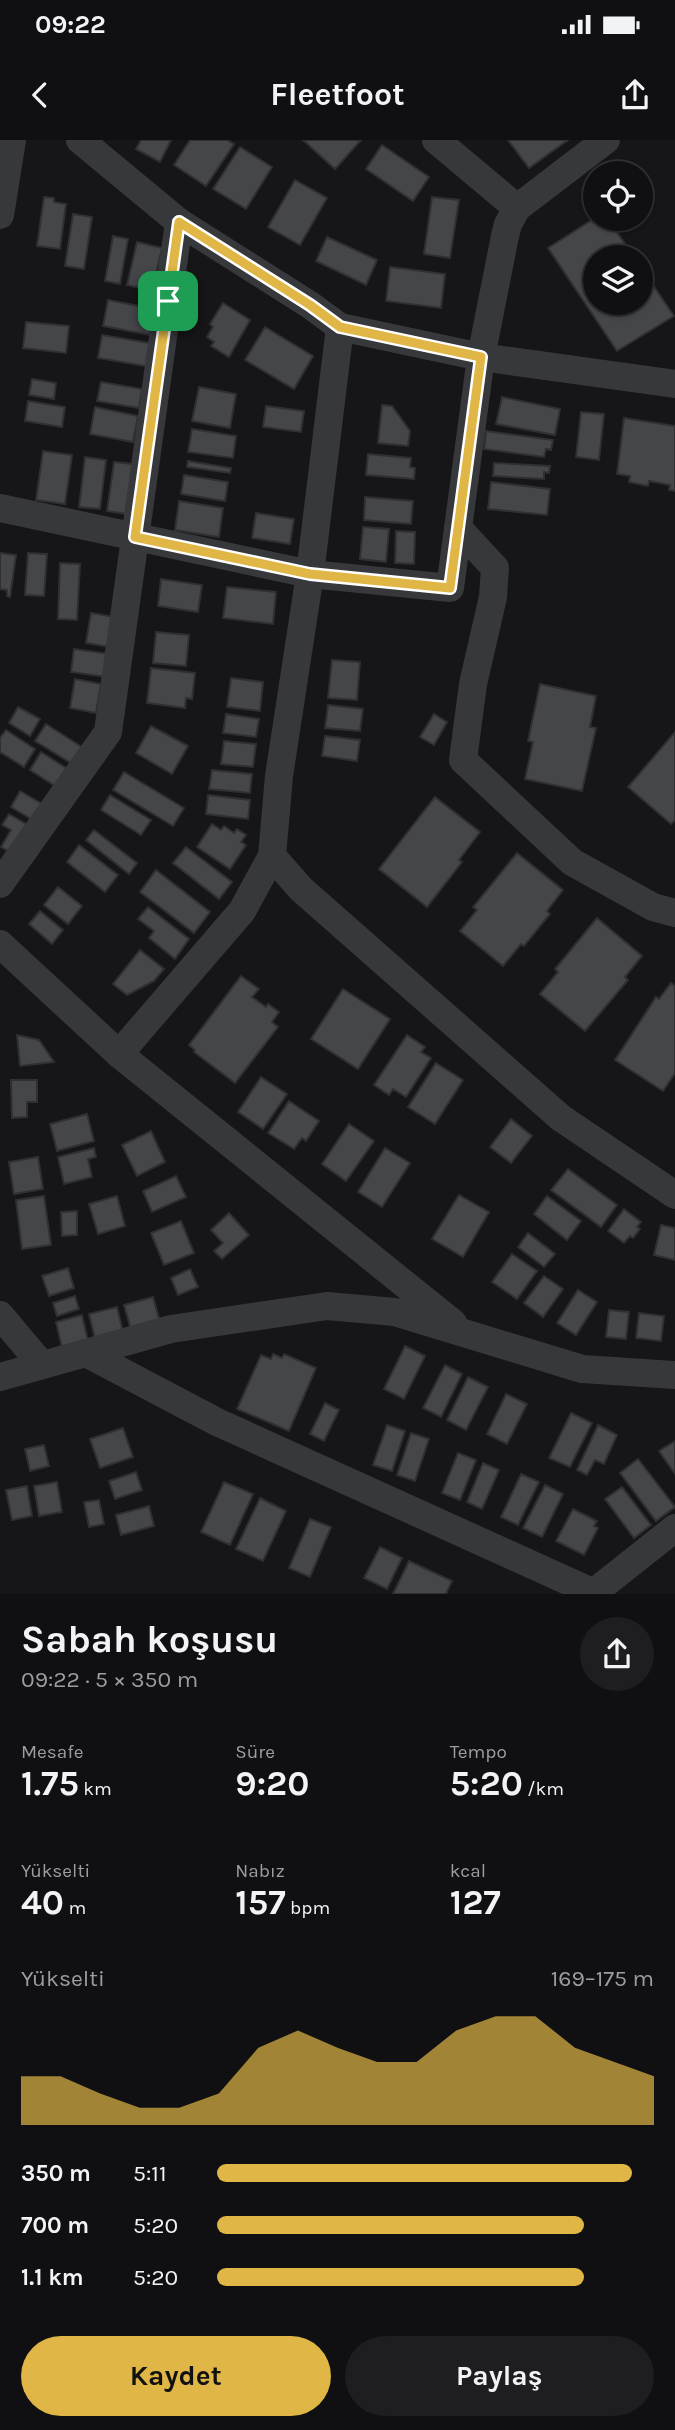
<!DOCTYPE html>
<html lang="tr">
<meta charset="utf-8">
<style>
body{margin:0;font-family:Karla,sans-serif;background:#1e1e20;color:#f1f3f6;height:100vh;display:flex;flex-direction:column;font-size:26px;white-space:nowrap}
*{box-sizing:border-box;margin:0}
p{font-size:23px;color:#9c9d9f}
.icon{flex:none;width:38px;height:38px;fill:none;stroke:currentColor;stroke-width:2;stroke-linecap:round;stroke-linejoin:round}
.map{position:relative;height:1454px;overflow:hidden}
.sheet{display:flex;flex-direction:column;background:#101012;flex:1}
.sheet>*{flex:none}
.controls{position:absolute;left:583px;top:21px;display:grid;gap:14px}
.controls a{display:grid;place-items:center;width:70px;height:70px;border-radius:50%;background:#101012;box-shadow:0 2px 5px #0004,0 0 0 2px #303032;font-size:35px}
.pin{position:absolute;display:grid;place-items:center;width:60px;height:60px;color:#fff;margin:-30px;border-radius:14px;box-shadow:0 4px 10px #0006}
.round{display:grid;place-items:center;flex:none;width:74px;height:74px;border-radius:37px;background:#1e1e20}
.headline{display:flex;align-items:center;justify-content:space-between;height:119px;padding:0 21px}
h1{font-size:38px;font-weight:700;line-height:52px}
.figures{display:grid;grid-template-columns:repeat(3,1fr);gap:10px;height:119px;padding:7px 21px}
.figures div{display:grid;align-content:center}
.figures b{font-size:35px;font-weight:700}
.figures small{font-size:19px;font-weight:400}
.figures p{font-size:19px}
.chart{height:196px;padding:14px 21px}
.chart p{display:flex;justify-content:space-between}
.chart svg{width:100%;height:126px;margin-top:7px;fill:#e0b646;opacity:.7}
.primary-button{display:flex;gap:14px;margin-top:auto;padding:14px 21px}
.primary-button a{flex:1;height:80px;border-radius:42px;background:#e0b646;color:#111;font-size:28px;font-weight:700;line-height:80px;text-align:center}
.primary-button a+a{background:#1e1e20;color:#f1f3f6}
ul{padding:0 21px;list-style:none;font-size:23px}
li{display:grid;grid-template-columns:112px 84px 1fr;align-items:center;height:52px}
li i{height:18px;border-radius:9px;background:#e0b646}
.status{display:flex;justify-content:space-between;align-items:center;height:49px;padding:0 35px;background:#101012;direction:ltr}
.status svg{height:19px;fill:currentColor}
header{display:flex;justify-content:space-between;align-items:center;height:91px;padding:0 21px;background:#101012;font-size:32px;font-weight:700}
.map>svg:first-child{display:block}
</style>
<div class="status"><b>09:22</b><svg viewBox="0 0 49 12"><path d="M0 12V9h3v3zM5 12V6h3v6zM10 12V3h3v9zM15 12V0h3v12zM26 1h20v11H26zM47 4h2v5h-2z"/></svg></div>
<header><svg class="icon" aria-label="back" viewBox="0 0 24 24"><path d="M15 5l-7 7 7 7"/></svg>Fleetfoot<svg class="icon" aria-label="share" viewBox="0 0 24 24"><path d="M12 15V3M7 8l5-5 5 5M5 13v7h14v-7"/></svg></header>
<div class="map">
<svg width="675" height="1454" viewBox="0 0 675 1454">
<rect width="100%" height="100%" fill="#161618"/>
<g fill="#45464a" stroke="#303033" stroke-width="2">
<polygon points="141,0 171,0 160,22 136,9"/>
<polygon points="190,0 227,0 234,4 206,46 174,25"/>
<polygon points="303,0 361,0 335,29"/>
<polygon points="508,0 568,0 529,28"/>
<polygon points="382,5 429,37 413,61 366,29"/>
<polygon points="240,7 272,27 246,69 213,49"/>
<polygon points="295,40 327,58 300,105 268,87"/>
<polygon points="44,57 54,58 54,62 66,64 60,109 37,106"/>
<polygon points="432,57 459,60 450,118 424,114"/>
<polygon points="73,74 92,77 84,129 65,126"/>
<polygon points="595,78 608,79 634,117 595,117 595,163 640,163 640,126 674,176 617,211 548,108"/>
<polygon points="113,96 128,99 120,144 105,141"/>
<polygon points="327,97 377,120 366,145 316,121"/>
<polygon points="137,102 162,108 152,151 127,145"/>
<polygon points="390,127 445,134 441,168 386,161"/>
<polygon points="108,160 155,169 150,195 103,186"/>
<polygon points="223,163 250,180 229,217 211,206 214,202 207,197 213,187 210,184"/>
<polygon points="26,182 69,186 66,213 23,208"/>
<polygon points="265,187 313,216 294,249 245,220"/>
<polygon points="102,195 150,203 146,226 98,218"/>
<polygon points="32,239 56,243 54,259 29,255"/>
<polygon points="101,242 142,249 139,268 97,261"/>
<polygon points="199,247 236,254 230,288 192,281"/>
<polygon points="502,257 560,269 555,295 496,284"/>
<polygon points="28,261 65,267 62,287 25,281"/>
<polygon points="382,265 392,266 410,291 408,306 378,303"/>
<polygon points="266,266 304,271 301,292 263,287"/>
<polygon points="95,267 138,276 133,302 90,294"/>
<polygon points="581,272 604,274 599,320 576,317"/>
<polygon points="624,278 675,286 675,351 669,350 670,345 649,341 648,346 629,342 630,336 617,334"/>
<polygon points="192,289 236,296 233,318 188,312"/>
<polygon points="486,291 553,300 551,310 546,309 544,317 484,309"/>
<polygon points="43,311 72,315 65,364 36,360"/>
<polygon points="368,314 411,318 410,327 415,328 414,339 366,335"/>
<polygon points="85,317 106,320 100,369 79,367"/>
<polygon points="188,321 231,328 230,333 187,327"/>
<polygon points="114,322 133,324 127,374 107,371"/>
<polygon points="494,323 550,326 549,333 544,332 544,339 493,336"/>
<polygon points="184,335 228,342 225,361 181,354"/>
<polygon points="491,342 550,349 547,375 488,369"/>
<polygon points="365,357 413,361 411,384 364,380"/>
<polygon points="179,361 223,368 219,397 175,390"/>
<polygon points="256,373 294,379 290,404 252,398"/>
<polygon points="363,387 389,389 386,422 360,419"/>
<polygon points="396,391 415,392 414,424 395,423"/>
<polygon points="0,413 16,415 10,457 7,456 7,450 0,449"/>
<polygon points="28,413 47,414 44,456 25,455"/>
<polygon points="60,423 80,424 77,480 58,479"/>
<polygon points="161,439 202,445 198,472 158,466"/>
<polygon points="227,447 276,452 273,484 223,478"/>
<polygon points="91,473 115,477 110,507 86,503"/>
<polygon points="156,492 189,495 186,526 153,523"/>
<polygon points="74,509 110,514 107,537 71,532"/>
<polygon points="332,520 360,522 357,560 328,558"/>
<polygon points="151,528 195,533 192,559 186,558 185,568 147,563"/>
<polygon points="231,538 263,542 260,571 227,567"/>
<polygon points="75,539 101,544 96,573 70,568"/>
<polygon points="540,544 596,556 590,587 596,588 582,651 525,639 533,602 528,601"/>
<polygon points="328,565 363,569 360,591 325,588"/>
<polygon points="18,567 40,579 30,596 9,583"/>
<polygon points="226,574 259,579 256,597 223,593"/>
<polygon points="434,574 447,582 434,605 420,597"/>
<polygon points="46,584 85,609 74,625 35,601"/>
<polygon points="151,586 188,606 172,634 136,613"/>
<polygon points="6,590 35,609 24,627 0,612 0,598"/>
<polygon points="675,592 675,680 671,684 628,647"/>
<polygon points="325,596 360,600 357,621 322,616"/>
<polygon points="224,601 256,604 253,627 221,624"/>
<polygon points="41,612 71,631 60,649 30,630"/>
<polygon points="212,630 252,634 250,653 209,649"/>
<polygon points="124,632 184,668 173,686 113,650"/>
<polygon points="20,651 46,666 36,682 11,667"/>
<polygon points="110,655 151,680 141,695 101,670"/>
<polygon points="208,655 250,660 248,679 206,674"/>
<polygon points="435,657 480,692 459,720 462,722 427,767 379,729"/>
<polygon points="9,674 33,688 17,716 1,707 11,690 2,685"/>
<polygon points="212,684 221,690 224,686 234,693 237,689 246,695 241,702 246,705 230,729 197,707"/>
<polygon points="94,690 137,723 129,734 86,700"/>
<polygon points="79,705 118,735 105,752 67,722"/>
<polygon points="186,707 232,742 219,759 173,723"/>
<polygon points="517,713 563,750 547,771 550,774 524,806 521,804 503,826 460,791 477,770 473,767"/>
<polygon points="156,730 210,772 194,793 140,752"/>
<polygon points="58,747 82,766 68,784 44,765"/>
<polygon points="148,767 189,799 175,819 149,798 154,791 138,779"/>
<polygon points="40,771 63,790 52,804 29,784"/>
<polygon points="597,778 642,816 625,837 628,840 585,891 540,854 558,832 555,829"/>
<polygon points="140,810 164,829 154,841 127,855 113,844"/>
<polygon points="241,836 259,849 252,857 266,867 268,864 279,872 272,882 278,887 235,943 194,912 195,910 189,905"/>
<polygon points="671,843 675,846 675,933 663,951 615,920 656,857 659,859"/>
<polygon points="343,849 390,879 358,929 311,899"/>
<polygon points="17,895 39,900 54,922 20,926"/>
<polygon points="407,895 425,907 421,912 431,918 406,957 393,949 389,955 374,945"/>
<polygon points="436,923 463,940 435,984 408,967"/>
<polygon points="261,937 287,954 263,989 238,972"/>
<polygon points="11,940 37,940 37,962 27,962 27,977 12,978"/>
<polygon points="289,961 319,981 306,1001 302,998 294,1009 268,993"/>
<polygon points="87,974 94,1001 57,1011 50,984"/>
<polygon points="511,979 532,996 511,1023 490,1007"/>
<polygon points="349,984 374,1001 346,1041 322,1024"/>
<polygon points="151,991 165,1022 137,1036 122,1005"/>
<polygon points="94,1008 96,1017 88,1019 92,1037 64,1044 58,1017"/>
<polygon points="385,1008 410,1023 382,1067 358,1052"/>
<polygon points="38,1017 43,1049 14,1054 9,1022"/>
<polygon points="568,1029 617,1065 601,1087 551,1050"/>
<polygon points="176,1036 186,1057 152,1072 143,1051"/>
<polygon points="459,1055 489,1072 463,1117 432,1099"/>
<polygon points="44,1056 51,1105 22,1109 16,1060"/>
<polygon points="117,1056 125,1086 98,1094 89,1064"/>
<polygon points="547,1056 581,1081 567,1100 534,1074"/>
<polygon points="624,1069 641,1082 637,1087 640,1089 633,1098 630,1096 624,1103 608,1091"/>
<polygon points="77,1071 77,1095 62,1096 61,1072"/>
<polygon points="229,1073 249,1095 222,1119 214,1111 223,1103 211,1090"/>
<polygon points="181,1081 194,1113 164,1125 151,1093"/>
<polygon points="661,1085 675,1088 675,1120 654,1115"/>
<polygon points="528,1093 555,1114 544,1127 518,1107"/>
<polygon points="512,1114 537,1131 517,1159 492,1142"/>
<polygon points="68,1128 74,1148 49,1156 42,1136"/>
<polygon points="190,1129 198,1147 178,1155 171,1138"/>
<polygon points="544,1136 563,1149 543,1177 524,1163"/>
<polygon points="578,1150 597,1162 576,1195 557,1183"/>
<polygon points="75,1156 79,1169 57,1176 53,1163"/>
<polygon points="153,1157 160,1182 131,1190 124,1165"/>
<polygon points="117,1167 123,1192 95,1199 89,1174"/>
<polygon points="609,1170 629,1172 626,1199 606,1197"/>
<polygon points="639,1173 664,1176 661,1201 636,1198"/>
<polygon points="82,1175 88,1201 62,1208 56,1182"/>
<polygon points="405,1206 425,1216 404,1259 384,1249"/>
<polygon points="273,1214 282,1218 284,1214 316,1228 289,1291 237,1269 261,1215 271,1219"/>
<polygon points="445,1225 462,1234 441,1277 423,1268"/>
<polygon points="468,1237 488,1247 466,1290 447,1280"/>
<polygon points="506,1254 527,1264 507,1304 487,1294"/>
<polygon points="325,1263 339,1270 324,1301 310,1294"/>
<polygon points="571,1273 592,1283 570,1327 549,1318"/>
<polygon points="387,1285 405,1291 392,1331 373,1325"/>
<polygon points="598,1285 617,1295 604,1324 595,1320 587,1335 577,1330"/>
<polygon points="123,1288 133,1317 100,1328 90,1299"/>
<polygon points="411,1293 429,1299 415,1341 397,1335"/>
<polygon points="675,1301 675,1334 659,1311"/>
<polygon points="44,1305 49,1326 30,1331 25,1309"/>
<polygon points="458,1313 476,1320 460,1360 442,1353"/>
<polygon points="638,1319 675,1367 656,1381 620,1333"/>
<polygon points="483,1323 499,1330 482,1369 467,1362"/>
<polygon points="136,1332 142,1350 115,1359 109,1341"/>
<polygon points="521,1334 539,1342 518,1385 501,1377"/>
<polygon points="57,1342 62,1372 39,1376 34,1346"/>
<polygon points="224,1342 253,1354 230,1405 201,1392"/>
<polygon points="545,1345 563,1354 542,1397 523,1388"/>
<polygon points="27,1346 32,1376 12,1380 6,1350"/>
<polygon points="622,1347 651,1385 634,1398 605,1359"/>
<polygon points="260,1358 286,1371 263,1421 236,1409"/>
<polygon points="99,1360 104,1384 89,1387 84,1362"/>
<polygon points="149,1366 154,1386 121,1395 116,1375"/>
<polygon points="573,1369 597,1381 594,1386 598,1388 584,1415 556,1401"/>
<polygon points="310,1379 331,1387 310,1437 289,1428"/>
<polygon points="380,1407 402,1418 387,1449 364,1438"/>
<polygon points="409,1421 452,1441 446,1454 393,1454"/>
</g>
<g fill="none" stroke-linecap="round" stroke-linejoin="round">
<g stroke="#37383c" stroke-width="28">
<polyline points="436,0 517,68"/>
<polyline points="606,0 517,68 508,84 505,96 481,217 675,244"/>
<polyline points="0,75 12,0"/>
<polyline points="340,187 310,434 279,636 272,716 301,749 561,978 675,1055"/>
<polyline points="0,368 310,434 450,448 481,217 340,187 310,165 179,82 80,0"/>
<polyline points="458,388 495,428 493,457 473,544 463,620 572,722 653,767 675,773"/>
<polyline points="0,744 108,592 179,82"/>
<polyline points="0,804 119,914 453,1183"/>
<polyline points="119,914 242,771 272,716"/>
<polyline points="0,1175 42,1225"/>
<polyline points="86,1213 217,1282 592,1452"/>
<polyline points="0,1237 171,1189 327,1166 395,1172 582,1229 675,1235"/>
<polyline points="592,1454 675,1388"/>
</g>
</g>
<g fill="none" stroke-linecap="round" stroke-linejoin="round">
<g stroke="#fff" stroke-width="14">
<polygon id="route" points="179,82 310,165 340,187 481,217 450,448 310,434 135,397"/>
</g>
<use href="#route" stroke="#e0b646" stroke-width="9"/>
</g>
</svg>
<div class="controls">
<a><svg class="icon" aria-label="locate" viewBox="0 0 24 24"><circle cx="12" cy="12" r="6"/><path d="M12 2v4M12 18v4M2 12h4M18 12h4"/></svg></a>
<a><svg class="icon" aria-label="layers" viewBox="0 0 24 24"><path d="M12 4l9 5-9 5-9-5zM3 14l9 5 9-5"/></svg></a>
</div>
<div class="pin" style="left:168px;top:161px;background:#1e9e55"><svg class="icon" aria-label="arrive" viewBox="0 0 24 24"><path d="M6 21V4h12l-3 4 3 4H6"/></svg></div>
</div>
<section class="sheet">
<div class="headline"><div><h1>Sabah koşusu</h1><p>09:22 · 5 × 350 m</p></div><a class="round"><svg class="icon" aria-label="share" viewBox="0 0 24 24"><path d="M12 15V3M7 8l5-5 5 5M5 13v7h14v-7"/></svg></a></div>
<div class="figures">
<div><p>Mesafe</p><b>1.75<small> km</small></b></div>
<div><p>Süre</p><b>9:20</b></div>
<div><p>Tempo</p><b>5:20<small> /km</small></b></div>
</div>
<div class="figures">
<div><p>Yükselti</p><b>40<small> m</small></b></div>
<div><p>Nabız</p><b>157<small> bpm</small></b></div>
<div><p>kcal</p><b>127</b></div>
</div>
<div class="chart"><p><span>Yükselti</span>169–175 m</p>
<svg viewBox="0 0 160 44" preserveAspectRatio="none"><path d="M0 44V27L10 27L20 33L30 38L40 38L50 33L60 17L70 11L80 17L90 22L100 22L110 11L120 6L130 6L140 17L150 22L160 27V44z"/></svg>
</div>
<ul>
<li><b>350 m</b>5:11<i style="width:95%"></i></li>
<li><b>700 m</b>5:20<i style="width:84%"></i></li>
<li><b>1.1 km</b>5:20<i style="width:84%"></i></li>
</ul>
<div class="primary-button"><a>Kaydet</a><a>Paylaş</a></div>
</section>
